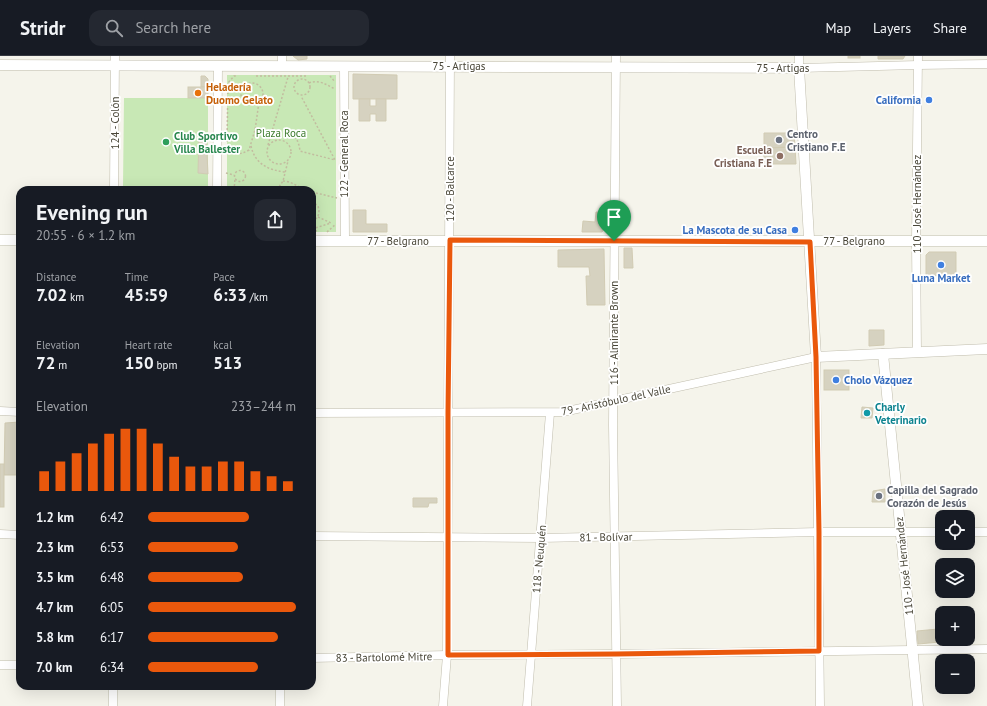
<!DOCTYPE html>
<meta charset="utf-8">
<style>
body{margin:0;font-family:"PT Sans",sans-serif;background:#242831;color:#f1f3f6;height:100vh;display:flex;flex-direction:column;font-size:15px;white-space:nowrap}
*{box-sizing:border-box;margin:0}
p{font-size:13px;color:#9ea1a6}
.icon{flex:none;width:22px;height:22px;fill:none;stroke:currentColor;stroke-width:2;stroke-linecap:round;stroke-linejoin:round}
.map{position:relative;flex:1;overflow:hidden}
.details{position:absolute;left:16px;top:130px;width:300px;height:504px;display:flex;flex-direction:column;background:#171b24;border-radius:12px;box-shadow:0 4px 16px #0002}
.details>*{flex:none}
.controls{position:absolute;left:935px;top:454px;display:grid;gap:8px}
.controls a{display:grid;place-items:center;width:40px;height:40px;border-radius:8px;background:#171b24;box-shadow:0 4px 16px #0002;font-size:20px}
.pin{position:absolute;display:grid;place-items:center;width:34px;height:34px;color:#fff;margin:-41px -17px;border-radius:50% 50% 50% 0;rotate:-45deg;box-shadow:0 0 4px #0007}
.pin .icon{rotate:45deg}
.round{display:grid;place-items:center;flex:none;width:42px;height:42px;border-radius:12px;background:#242831}
.headline{display:flex;align-items:center;justify-content:space-between;height:68px;padding:0 20px}
h1{font-size:22px;font-weight:600;line-height:30px}
.stats{display:grid;grid-template-columns:repeat(3,1fr);gap:6px;height:68px;padding:4px 20px}
.stats div{display:grid;align-content:center}
.stats b{font-size:17px;font-weight:600}
.stats small{font-size:11px;font-weight:400}
.stats p{font-size:11px}
.chart{height:112px;padding:8px 20px}
.chart p{display:flex;justify-content:space-between}
.chart svg{width:100%;height:72px;margin-top:4px;stroke:#ea580c;stroke-width:6}
ul{padding:0 20px;list-style:none;font-size:13px}
li{display:grid;grid-template-columns:64px 48px 1fr;align-items:center;height:30px}
li i{height:10px;border-radius:5px;background:#ea580c}
header{display:flex;align-items:center;gap:24px;box-sizing:border-box;height:56px;padding:0 20px;background:#171b24;border-bottom:1px solid #363941}
header strong{font-size:19px}
nav{display:flex;gap:22px;margin-inline-start:auto;font-size:14px}
.search{width:280px;height:36px;background:#242831;display:flex;align-items:center;gap:10px;box-sizing:border-box;padding:0 14px;border-radius:12px;color:#9ea1a6;font-size:15px}
.map>svg:first-child{display:block}
</style>
<header>
<strong>Stridr</strong>
<div class="search"><svg class="icon" aria-label="search" viewBox="0 0 24 24"><circle cx="10" cy="10" r="6"/><path d="M15 15l6 6"/></svg>Search here</div>
<nav><a>Map</a><a>Layers</a><a>Share</a></nav>
</header>
<div class="map">
<svg width="987" height="650" viewBox="0 0 987 650">
<rect width="100%" height="100%" fill="#f5f4eb"/>
<g fill="#c8e8b5">
<polygon points="227,19 336,19 336,176 312,176 312,134 227,134"/>
<polygon points="124,42 208,42 208,134 167,134 167,130 123,130"/>
</g>
<g fill="#d6d2c0" stroke="#d1cbb3">
<polygon points="293,0 307,0 307,3 298,4"/>
<rect x="848" y="0" width="12" height="2"/>
<polygon points="878,0 905,0 903,3 878,3"/>
<polygon points="353,18 397,19 397,43 353,43"/>
<polygon points="201,20 205,20 208,23 208,31 201,31"/>
<rect x="188" y="31" width="20" height="11"/>
<polygon points="359,43 370,43 370,50 376,50 376,43 386,43 386,65 376,65 376,58 370,58 370,65 359,65"/>
<polygon points="764,77 794,77 795,91 764,92"/>
<polygon points="199,78 206,78 208,118 198,117"/>
<polygon points="795,91 796,108 764,108 764,92"/>
<polygon points="353,154 366,154 366,168 387,168 387,176 353,176"/>
<polygon points="596,156 605,156 604,173 602,176 582,176 583,165 595,166"/>
<polygon points="624,192 632,192 633,212 624,212"/>
<polygon points="604,193 605,249 587,249 586,220 590,220 589,211 558,211 558,194"/>
<polygon points="929,196 956,196 956,219 926,220 926,199"/>
<polygon points="869,274 884,274 884,289 869,290"/>
<rect x="824" y="314" width="25" height="20"/>
<polygon points="862,351 873,352 872,362 861,362"/>
<polygon points="20,366 20,419 4,419 5,367"/>
<rect x="0" y="408" width="4" height="43"/>
<polygon points="885,433 885,446 872,446 873,435"/>
<polygon points="413,442 437,442 437,447 429,447 428,451 413,451"/>
<polygon points="938,573 940,586 918,588 917,575"/>
</g>
<g fill="none" stroke-linecap="round" stroke-linejoin="round">
<g stroke="#c0bdad" stroke-width="9">
<g id="minor">
<polyline points="616,0 613,369 617,650"/>
<polyline points="799,0 799,12 918,9 987,8"/>
<polyline points="282,10 282,0"/>
<polyline points="344,11 345,185"/>
<polyline points="114,134 115,0"/>
<polyline points="217,134 218,10"/>
<polyline points="917,296 916,185 918,0"/>
<polyline points="0,355 20,356"/>
<polyline points="312,357 563,356 816,301 820,650"/>
<polyline points="968,476 987,476"/>
<polyline points="0,478 20,479"/>
<polyline points="312,480 541,482 819,476 942,476"/>
<polyline points="312,602 447,599 616,598 987,593"/>
<polyline points="0,609 20,609"/>
<polyline points="113,630 113,650"/>
<polyline points="280,650 280,630"/>
<polyline points="443,650 447,599 450,0"/>
<polyline points="527,650 550,357"/>
</g>
</g>
<g stroke="#c0bdad" stroke-width="11">
<g id="tertiary">
<polyline points="0,9 799,12 816,301 987,293"/>
<polyline points="0,184 20,184"/>
<polyline points="312,185 987,185"/>
<polyline points="883,298 918,650"/>
</g>
</g>
<g stroke="#c2bc9f" stroke-width="1.5" stroke-dasharray="2 2" stroke-linecap="butt">
<polyline points="256,20 308,20"/>
<polyline points="330,20 335,26"/>
<circle cx="302" cy="31" r="8"/>
<polyline points="228,27 242,34"/>
<path d="M309,27C319,23 327,29 335,33"/>
<circle cx="252" cy="38" r="11"/>
<path d="M272,77C288,74 298,77 300,95L335,104L301,40"/>
<circle cx="279" cy="96" r="12"/>
<polyline points="227,86 228,27 234,20 236,20"/>
<path d="M227,89C233,98 239,100 249,94L255,74L259,46"/>
<polyline points="268,89 288,21"/>
<path d="M251,90C255,108 268,114 285,116"/>
<circle cx="240" cy="120" r="5.5"/>
<polyline points="226,117 234,119"/>
<path d="M283,125C291,125 298,131 306,134"/>
<polyline points="234,134 235,123"/>
<polyline points="277,134 283,125 288,105"/>
<polyline points="312,136 337,142"/>
<path d="M312,145L318,150C320,157 319,162 312,165"/>
<polyline points="318,161 331,167"/>
<polyline points="312,173 331,167"/>
<polyline points="312,174 317,175"/>
<polyline points="327,176 336,168"/>
</g>
<use href="#minor" stroke="#fff" stroke-width="8"/>
<use href="#tertiary" stroke="#fff" stroke-width="10"/>
</g>
<g fill="none" stroke-linecap="round" stroke-linejoin="round">
<g stroke="#fff" stroke-width="8">
<polygon id="route" points="450,184 810,186 816,301 819,476 819,595 616,598 448,599 448,357"/>
</g>
<use href="#route" stroke="#ea580c" stroke-width="5"/>
</g>
<circle fill="#e8710a" stroke="#fff" stroke-width="1.5" cx="198" cy="37" r="4"/>
<g fill="#3f7fe0" stroke="#fff" stroke-width="1.5">
<circle cx="929" cy="44" r="4"/>
<circle cx="795" cy="174" r="4"/>
<circle cx="941" cy="209" r="4"/>
<circle cx="836" cy="324" r="4"/>
</g>
<g fill="#6b7280" stroke="#fff" stroke-width="1.5">
<circle cx="779" cy="84" r="4"/>
<circle cx="879" cy="440" r="4"/>
</g>
<circle fill="#2e9e5b" stroke="#fff" stroke-width="1.5" cx="166" cy="86" r="4"/>
<circle fill="#8d6e63" stroke="#fff" stroke-width="1.5" cx="780" cy="100" r="4"/>
<circle fill="#0f9aa8" stroke="#fff" stroke-width="1.5" cx="867" cy="357" r="4"/>
<g text-anchor="middle" stroke-width="3.5" stroke-linejoin="round" paint-order="stroke">
<g font-size="11" fill="#494638" stroke="#fff">
<text x="459" y="14">75 - Artigas</text>
<text x="783" y="16">75 - Artigas</text>
<text transform="translate(115 67) rotate(-90)" y="4">124 - Colón</text>
<text transform="translate(344 98) rotate(-90)" y="4">122 - General Roca</text>
<text transform="translate(450 133) rotate(-90)" y="4">120 - Balcarce</text>
<text transform="translate(917 148) rotate(-90)" y="4">110 - José Hernández</text>
<text x="398" y="189">77 - Belgrano</text>
<text x="854" y="189">77 - Belgrano</text>
<text transform="translate(614 277) rotate(-90)" y="4">116 - Almirante Brown</text>
<text transform="translate(616 344) rotate(-12)" y="4">79 - Aristóbulo del Valle</text>
<text transform="translate(606 481) rotate(-1)" y="4">81 - Bolívar</text>
<text transform="translate(539 503) rotate(-85)" y="4">118 - Neuquén</text>
<text transform="translate(904 510) rotate(-96)" y="4">110 - José Hernández</text>
<text transform="translate(384 601) rotate(-1)" y="4">83 - Bartolomé Mitre</text>
</g>
<g font-size="11" font-weight="bold" fill="#c56008" stroke="#fff" text-anchor="start">
<text x="206" y="35">Heladería<tspan x="206" dy="13">Duomo Gelato</tspan></text>
</g>
<g font-size="11" font-weight="bold" fill="#366cbe" stroke="#fff" text-anchor="end">
<text x="921" y="48">California</text>
<text x="787" y="178">La Mascota de su Casa</text>
<text x="941" y="226" text-anchor="middle">Luna Market</text>
<text x="844" y="328" text-anchor="start">Cholo Vázquez</text>
</g>
<g font-size="11" fill="#3c7a2c" stroke="#fff">
<text x="281" y="81">Plaza Roca</text>
</g>
<g font-size="11" font-weight="bold" fill="#5b616d" stroke="#fff" text-anchor="start">
<text x="787" y="82">Centro<tspan x="787" dy="13">Cristiano F.E</tspan></text>
<text x="887" y="438">Capilla del Sagrado<tspan x="887" dy="13">Corazón de Jesús</tspan></text>
</g>
<g font-size="11" font-weight="bold" fill="#27864d" stroke="#fff" text-anchor="start">
<text x="174" y="84">Club Sportivo<tspan x="174" dy="13">Villa Ballester</tspan></text>
</g>
<g font-size="11" font-weight="bold" fill="#785e54" stroke="#fff" text-anchor="end">
<text x="772" y="98">Escuela<tspan x="772" dy="13">Cristiana F.E</tspan></text>
</g>
<g font-size="11" font-weight="bold" fill="#0d838f" stroke="#fff" text-anchor="start">
<text x="875" y="355">Charly<tspan x="875" dy="13">Veterinario</tspan></text>
</g>
</g>
</svg>
<div class="controls">
<a><svg class="icon" aria-label="locate" viewBox="0 0 24 24"><circle cx="12" cy="12" r="6"/><path d="M12 2v4M12 18v4M2 12h4M18 12h4"/></svg></a>
<a><svg class="icon" aria-label="layers" viewBox="0 0 24 24"><path d="M12 4l9 5-9 5-9-5zM3 14l9 5 9-5"/></svg></a>
<a>+</a>
<a>−</a>
</div>
<div class="pin" style="left:614px;top:185px;background:#1e9e55"><svg class="icon" aria-label="arrive" viewBox="0 0 24 24"><path d="M6 21V4h12l-3 4 3 4H6"/></svg></div>
<section class="details">
<div class="headline"><div><h1>Evening run</h1><p>20:55 · 6 × 1.2 km</p></div><a class="round"><svg class="icon" aria-label="share" viewBox="0 0 24 24"><path d="M12 15V3M7 8l5-5 5 5M5 13v7h14v-7"/></svg></a></div>
<div class="stats">
<div><p>Distance</p><b>7.02<small> km</small></b></div>
<div><p>Time</p><b>45:59</b></div>
<div><p>Pace</p><b>6:33<small> /km</small></b></div>
</div>
<div class="stats">
<div><p>Elevation</p><b>72<small> m</small></b></div>
<div><p>Heart rate</p><b>150<small> bpm</small></b></div>
<div><p>kcal</p><b>513</b></div>
</div>
<div class="chart"><p><span>Elevation</span>233–244 m</p>
<svg viewBox="0 0 160 44" preserveAspectRatio="none"><path d="M5 44V32M15 44V26M25 44V21M35 44V15M45 44V9M55 44V6M65 44V6M75 44V15M85 44V23M95 44V29M105 44V29M115 44V26M125 44V26M135 44V32M145 44V35M155 44V38"/></svg>
</div>
<ul>
<li><b>1.2 km</b>6:42<i style="width:68%"></i></li>
<li><b>2.3 km</b>6:53<i style="width:61%"></i></li>
<li><b>3.5 km</b>6:48<i style="width:64%"></i></li>
<li><b>4.7 km</b>6:05<i style="width:100%"></i></li>
<li><b>5.8 km</b>6:17<i style="width:88%"></i></li>
<li><b>7.0 km</b>6:34<i style="width:74%"></i></li>
</ul>
</section>
</div>
